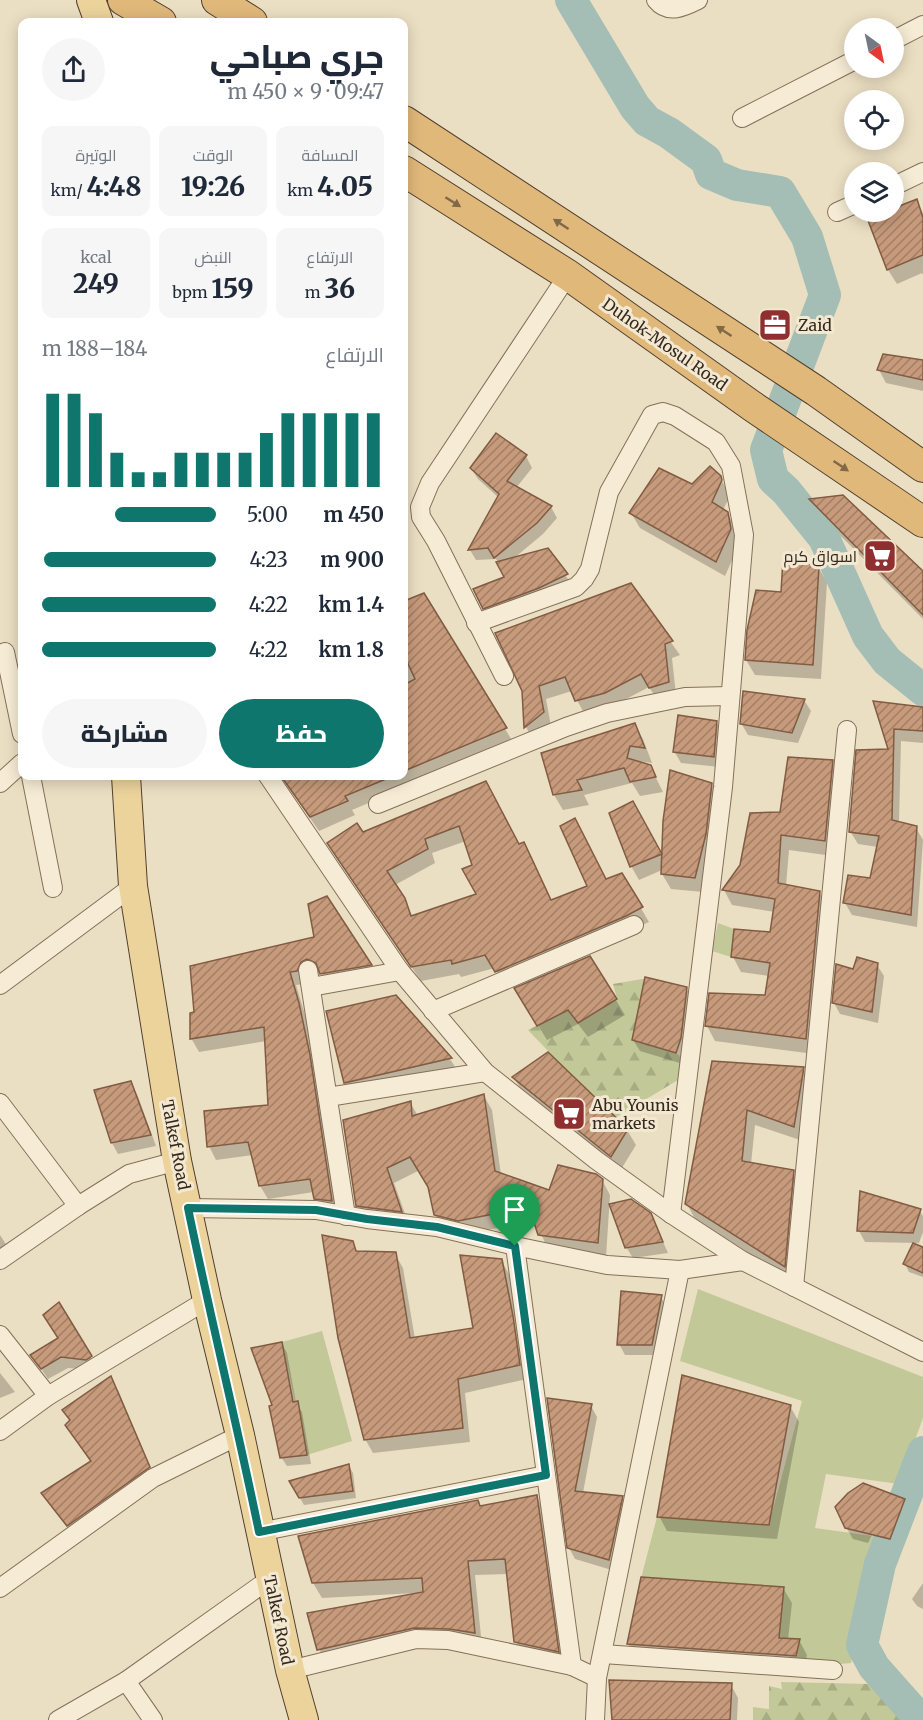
<!DOCTYPE html>
<html lang="ar">
<meta charset="utf-8">
<style>
body{margin:0;font-family:Merriweather,Cairo,serif;background:#f6f6f7;color:#1f2937;direction:rtl;height:100vh;display:flex;flex-direction:column;font-size:22px;white-space:nowrap}
*{box-sizing:border-box;margin:0}
p{font-size:20px;color:#747a83}
.icon{flex:none;width:33px;height:33px;fill:none;stroke:currentColor;stroke-width:2;stroke-linecap:round;stroke-linejoin:round}
.map{position:relative;flex:1;overflow:hidden;direction:ltr}
.details{position:absolute;left:18px;top:18px;width:390px;height:762px;display:flex;flex-direction:column;background:#fff;border-radius:12px;box-shadow:0 3px 15px #0003;direction:rtl}
.details>*{flex:none}
.needle{width:39px;rotate:147deg}
.controls{position:absolute;left:844px;top:18px;display:grid;gap:12px}
.controls a{display:grid;place-items:center;width:60px;height:60px;border-radius:50%;background:#fff;box-shadow:0 3px 15px #0003;font-size:30px}
.pin{position:absolute;display:grid;place-items:center;width:51px;height:51px;color:#fff;margin:-62px -26px;border-radius:50% 50% 50% 0;rotate:-45deg;box-shadow:0 0 6px #0007}
.pin .icon{rotate:45deg}
.round{display:grid;place-items:center;flex:none;width:63px;height:63px;border-radius:32px;background:#f6f6f7}
.summary{display:flex;align-items:center;justify-content:space-between;height:102px;padding:0 24px}
h1{font-size:33px;font-weight:800;line-height:45px}
.figures{display:grid;grid-template-columns:repeat(3,1fr);gap:9px;height:102px;padding:6px 24px}
.figures div{display:grid;align-content:center;border-radius:12px;background:#f6f6f7;text-align:center}
.figures b{font-size:26px;font-weight:800}
.figures small{font-size:16px;font-weight:400}
.figures p{font-size:16px}
.chart{height:168px;padding:12px 24px}
.chart p{display:flex;justify-content:space-between}
.chart svg{width:100%;height:108px;margin-top:6px;stroke:#0f766e;stroke-width:6}
.primary-button{display:flex;gap:12px;margin-top:auto;padding:12px 24px}
.primary-button a{flex:1;height:69px;border-radius:36px;background:#0f766e;color:#fff;font-size:24px;font-weight:800;line-height:69px;text-align:center}
.primary-button a+a{background:#f6f6f7;color:#1f2937}
ul{padding:0 24px;list-style:none;font-size:20px}
li{display:grid;grid-template-columns:96px 72px 1fr;align-items:center;height:45px}
li i{height:15px;border-radius:8px;background:#0f766e}
.map>svg:first-child{display:block}
</style>
<div class="map">
<svg width="923" height="1720" viewBox="0 0 923 1720">
<defs>
<pattern id="forest-firs" width="22" height="20" patternUnits="userSpaceOnUse" patternTransform="scale(1.5)"><rect width="22" height="20" fill="#c2c897"/><path d="M5 1l3.5 6h-7zM16 11l3.5 6h-7z" fill="#a7ac82"/></pattern>
<pattern id="building-hatch" width="6" height="6" patternUnits="userSpaceOnUse" patternTransform="scale(1.5)"><rect width="6" height="6" fill="#c79a7b"/><path d="M-1 1l2-2M0 6l6-6M5 7l2-2" fill="none" stroke="#a27e64"/></pattern>
</defs>
<rect width="100%" height="100%" fill="#ebdfc3"/>
<g fill="#c2c897">
<polygon points="718,923 734,929 731,957 712,951"/>
<polygon points="698,1289 923,1377 923,1418 899,1484 826,1474 815,1528 880,1537 851,1663 794,1668 798,1648 778,1647 639,1586 657,1517 769,1524 802,1401 680,1361"/>
<polygon points="322,1331 352,1441 307,1455 282,1342"/>
</g>
<g fill="url(#forest-firs)">
<polygon points="648,978 634,1041 679,1055 688,1074 613,1119 528,1030 568,1010 579,1023 617,999 613,984"/>
<polygon points="781,1682 871,1684 902,1720 753,1720 753,1707 769,1709 769,1686 782,1689"/>
</g>
<g fill="#0003" fill-rule="evenodd">
<polygon points="916,201 923,213 923,275 922,273 897,284 888,270 869,219 888,212 894,212 894,209"/>
<polygon points="923,362 923,391 886,383 879,370"/>
<polygon points="526,456 532,468 516,488 551,507 557,518 543,534 513,559 547,550 573,586 490,619 484,608 507,578 496,559 476,560 470,550 499,498 478,479 471,468"/>
<polygon points="720,477 730,496 723,510 727,513 736,528 739,545 725,576 640,528 631,513 692,486"/>
<polygon points="811,500 923,573 923,619 819,514"/>
<polygon points="818,567 827,582 821,679 755,675 746,660 783,593"/>
<polygon points="630,585 680,655 672,658 676,695 658,701 649,687 613,706 584,713 572,691 546,699 551,726 533,740 526,727 524,691"/>
<polygon points="423,595 513,742 352,810 355,815 319,831 281,776 404,776 404,602"/>
<polygon points="804,700 811,711 798,743 748,735 741,723"/>
<polygon points="875,703 923,709 923,743 901,741 899,823 916,828 923,840 917,927 852,915 845,903 871,880 878,847 858,844 850,831 890,750"/>
<polygon points="716,722 723,734 720,767 681,763 674,751"/>
<polygon points="634,724 643,739 652,763 639,761 639,763 650,766 663,792 640,796 632,783 584,795 589,805 563,810 554,795 543,754"/>
<polygon points="832,761 841,776 833,856 789,850 786,886 819,892 828,907 814,1054 715,1041 707,1026 766,996 769,976 741,972 733,957 771,934 775,912 732,905 724,890 781,814"/>
<path d="M486,783L519,846L524,844L532,858L552,901L621,874L649,922L505,985L495,968L461,977L459,974L421,981L337,857L362,833ZM466,841L474,865L478,895L413,917L395,885L435,863L432,853Z"/>
<polygon points="711,784 720,799 703,892 671,889 662,874 662,870 639,880 631,866 633,803 663,858"/>
<polygon points="327,898 378,978 329,987 322,974 315,972 304,984 296,985 306,1018 317,1070 339,1214 323,1212 314,1192 268,1199 260,1186 253,1155 216,1160 209,1146 269,1106 267,1041 199,1052 191,1038 315,938"/>
<polygon points="590,958 625,1015 588,1037 578,1024 547,1040 516,989"/>
<polygon points="877,965 884,976 878,1023 840,1014 834,1003 854,971"/>
<polygon points="686,988 693,999 683,1064 640,1051 633,1040"/>
<polygon points="396,997 450,1059 459,1073 354,1097 345,1083"/>
<polygon points="713,1062 803,1068 811,1083 803,1141 755,1125 751,1164 793,1172 802,1187 793,1281 695,1219 687,1204"/>
<polygon points="514,1078 627,1130 636,1145 620,1171 523,1093"/>
<polygon points="130,1083 137,1094 156,1146 118,1154 112,1143"/>
<polygon points="484,1096 492,1110 501,1175 549,1192 602,1180 610,1195 606,1257 548,1249 535,1221 467,1234 444,1229 435,1215 429,1187 420,1170 394,1183 409,1225 366,1220 357,1205 410,1102 418,1116"/>
<polygon points="920,1211 923,1216 923,1232 919,1243 865,1242 859,1231"/>
<polygon points="656,1226 668,1253 633,1258 626,1247"/>
<polygon points="0,1235 9,1249 0,1255"/>
<polygon points="352,1242 358,1253 395,1254 403,1268 415,1339 474,1330 501,1260 509,1274 520,1331 527,1379 465,1393 470,1442 373,1453 365,1439"/>
<polygon points="923,1248 923,1277 909,1272 905,1264"/>
<polygon points="661,1297 667,1308 658,1355 625,1355 619,1344"/>
<polygon points="58,1304 97,1368 93,1370 68,1368 48,1379 32,1355 60,1339"/>
<polygon points="282,1344 287,1353 296,1403 302,1412 311,1464 287,1466 281,1457 274,1406"/>
<polygon points="0,1373 15,1392 0,1398"/>
<polygon points="110,1378 119,1392 157,1483 77,1540 52,1508 44,1494 91,1463 66,1425 70,1422 64,1410"/>
<polygon points="549,1400 591,1406 597,1417 583,1493 622,1497 628,1508 615,1571 575,1559 569,1548"/>
<polygon points="790,1406 799,1422 777,1539 667,1531 659,1516"/>
<polygon points="349,1466 353,1473 356,1498 304,1505 291,1482"/>
<polygon points="537,1497 545,1512 566,1666 525,1657 516,1642 508,1574 475,1575 482,1647 425,1642 327,1664 319,1649 416,1595 416,1593 322,1598 313,1583 480,1507"/>
<polygon points="904,1500 910,1511 899,1541 875,1529 868,1543 853,1539 846,1527"/>
<polygon points="642,1579 783,1588 792,1603 788,1640 799,1640 807,1655 804,1671 637,1659 628,1644"/>
<polygon points="923,1583 923,1609 917,1606 912,1599"/>
<polygon points="731,1685 738,1698 737,1720 613,1720"/>
</g>
<g fill="none" stroke-linecap="round" stroke-linejoin="round">
<g stroke="#a4beb6" stroke-width="32">
<polyline points="571,0 635,107 647,121 669,133 706,160 711,174 737,185 780,192 807,237 825,295 766,450 773,479 786,491 824,538 868,636 887,661 923,690"/>
<polyline points="921,1720 874,1667 862,1645 880,1564 923,1452"/>
</g>
</g>
<g fill="url(#building-hatch)" stroke="#815b42" stroke-width="1.5" fill-rule="evenodd">
<polygon points="917,199 923,218 923,255 887,270 867,218 884,212 894,212 894,208"/>
<polygon points="883,354 923,360 923,380 877,370"/>
<polygon points="496,433 527,455 507,481 552,506 537,523 494,558 488,548 468,550 499,494 470,468"/>
<polygon points="710,466 721,476 722,480 712,502 728,512 731,529 716,562 629,513 659,468 692,484"/>
<polygon points="843,495 923,571 923,615 809,499"/>
<polygon points="548,548 568,574 539,588 483,609 473,589 504,577 496,562"/>
<polygon points="783,559 819,566 813,665 745,660 747,630 756,590 781,592"/>
<polygon points="631,583 673,641 665,644 669,682 649,688 641,674 605,693 575,701 565,677 539,686 544,712 524,728 522,691 495,633"/>
<polygon points="424,593 507,728 404,771 404,685 415,679 404,655 404,601"/>
<polygon points="743,691 805,699 792,733 740,724"/>
<polygon points="873,701 923,707 923,731 894,729 892,820 917,826 911,915 843,903 848,875 870,878 879,836 849,832 856,750 888,749"/>
<polygon points="678,715 717,721 714,757 673,752"/>
<polygon points="635,723 645,748 630,746 627,758 651,765 656,777 630,782 624,768 577,780 582,790 553,795 541,753"/>
<polygon points="788,757 833,760 825,841 781,835 778,883 820,891 806,1039 705,1026 709,993 765,995 770,963 731,957 734,929 770,932 775,899 722,890 740,865 750,813 780,812"/>
<polygon points="670,770 712,783 706,834 695,878 661,874 663,821"/>
<polygon points="281,776 393,776 345,796 348,801 310,817"/>
<path d="M486,781L519,844L524,842L551,900L587,886L560,826L575,818L606,879L622,873L643,907L626,916L495,972L485,955L452,964L451,960L411,967L327,843L357,823L363,832ZM459,826L472,865L462,869L476,894L411,916L405,898L387,871L428,849L425,839Z"/>
<polygon points="633,801 662,854 630,867 609,813"/>
<polygon points="327,896 372,965 320,974 316,963 307,959 301,962 297,971 290,972 299,1003 310,1055 332,1201 314,1199 310,1179 259,1186 248,1142 207,1147 204,1111 268,1105 264,1027 190,1039 190,1013 194,1012 190,966 314,937 308,904"/>
<polygon points="590,956 617,999 578,1023 568,1010 537,1026 514,988"/>
<polygon points="857,957 878,963 872,1012 832,1003 836,964 853,969"/>
<polygon points="645,977 687,987 681,1038 676,1053 632,1040"/>
<polygon points="396,995 452,1058 344,1083 326,1011"/>
<polygon points="548,1052 628,1129 611,1157 512,1077"/>
<polygon points="712,1061 804,1067 794,1127 747,1110 742,1161 794,1170 785,1267 685,1204"/>
<polygon points="131,1081 151,1135 111,1143 94,1090"/>
<polygon points="484,1094 495,1171 549,1190 558,1165 596,1174 603,1179 598,1243 538,1235 529,1207 458,1221 434,1215 428,1187 410,1157 387,1168 402,1212 356,1206 343,1120 411,1101 412,1116"/>
<polygon points="860,1191 921,1209 913,1233 857,1231"/>
<polygon points="631,1199 651,1213 663,1242 625,1248 609,1204"/>
<polygon points="322,1235 353,1241 356,1251 396,1252 410,1338 473,1328 460,1255 502,1259 513,1316 520,1365 458,1379 463,1428 364,1440 338,1338"/>
<polygon points="913,1243 923,1247 923,1273 903,1264"/>
<polygon points="621,1291 662,1295 652,1345 617,1345"/>
<polygon points="59,1302 92,1356 86,1360 61,1357 41,1369 30,1355 58,1338 43,1315"/>
<polygon points="282,1342 293,1402 298,1401 307,1455 280,1458 269,1406 272,1405 251,1348"/>
<polygon points="682,1375 791,1405 769,1525 657,1517"/>
<polygon points="111,1376 150,1467 67,1526 41,1493 91,1461 65,1425 70,1420 62,1410"/>
<polygon points="547,1398 592,1404 575,1491 623,1496 609,1560 567,1548"/>
<polygon points="349,1464 353,1491 299,1498 289,1481"/>
<polygon points="863,1483 905,1499 890,1539 845,1528 835,1507 848,1493"/>
<polygon points="537,1495 559,1652 514,1642 505,1559 468,1561 475,1633 449,1629 414,1628 317,1650 307,1613 423,1592 422,1578 312,1583 298,1536 478,1500 480,1506"/>
<polygon points="641,1577 784,1587 779,1638 800,1639 796,1656 627,1644"/>
<polygon points="609,1680 732,1683 730,1720 612,1720"/>
</g>
<g fill="none" stroke-linecap="round" stroke-linejoin="round">
<g stroke="#84705b" stroke-width="20">
<g id="minor">
<path d="M656,0C668,15 684,7 698,0"/>
<polyline points="894,40 923,25"/>
<polyline points="742,118 855,60"/>
<polyline points="894,186 923,172"/>
<polyline points="837,212 855,204"/>
<polyline points="476,623 576,587 584,579 590,569 609,492 652,415 663,412 675,416 716,442 731,466 744,535 723,787 671,1214"/>
<polyline points="5,652 22,734"/>
<polyline points="504,676 436,541 421,517 420,507 430,483 568,275"/>
<polyline points="31,776 53,888"/>
<polyline points="268,776 400,971 485,1072 596,1160 671,1214 743,1261 923,1352"/>
<polyline points="0,783 22,763"/>
<polyline points="378,804 566,727 607,713 685,697 730,696"/>
<polyline points="308,970 346,1216"/>
<polyline points="0,985 133,886"/>
<polyline points="311,987 400,971"/>
<polyline points="433,1011 634,925"/>
<polyline points="328,1097 485,1072"/>
<polyline points="0,1103 78,1206"/>
<polyline points="188,1208 316,1210 367,1219 437,1227 515,1246 607,1265 680,1270 743,1261"/>
<polyline points="515,1246 572,1666"/>
<polyline points="0,1260 78,1206 129,1174 177,1161"/>
<polyline points="794,1287 847,730"/>
<polyline points="0,1335 48,1396"/>
<polyline points="0,1431 48,1396 207,1300"/>
<polyline points="259,1532 546,1475"/>
<polyline points="0,1588 153,1478 240,1435"/>
<polyline points="603,1654 833,1670"/>
<polyline points="290,1670 416,1639 448,1640 572,1666 597,1678"/>
<polyline points="126,1681 153,1720"/>
<polyline points="58,1720 126,1681 271,1578"/>
<polyline points="595,1720 597,1678 680,1270"/>
</g>
</g>
<g stroke="#513f2f" stroke-width="30">
<g id="primary">
<polyline points="91,0 99,22"/>
<polyline points="126,776 133,886 177,1161 207,1300 240,1435 290,1670 304,1720"/>
</g>
</g>
<g stroke="#513f2f" stroke-width="32">
<g id="trunk">
<polyline points="123,0 161,22"/>
<polyline points="217,0 252,22"/>
<polyline points="404,121 816,391 923,467"/>
<polyline points="404,171 568,275 752,406 923,522"/>
</g>
</g>
<use href="#minor" stroke="#f6ecd5" stroke-width="18"/>
<use href="#primary" stroke="#ecd39c" stroke-width="28"/>
<use href="#trunk" stroke="#e0b87a" stroke-width="30"/>
</g>
<defs><path id="oneway-solid" d="M-6-.8H1V-3.2L6.5 0L1 3.2V.8H-6Z" transform="scale(1.5)"/></defs>
<g fill="#816947">
<use href="#oneway-solid" transform="translate(453 202) rotate(32)"/>
<use href="#oneway-solid" transform="translate(561 224) rotate(-147)"/>
<use href="#oneway-solid" transform="translate(724 331) rotate(-147)"/>
<use href="#oneway-solid" transform="translate(841 466) rotate(34)"/>
</g>
<g fill="none" stroke-linecap="round" stroke-linejoin="round">
<g stroke="#fff" stroke-width="12">
<path id="route" d="M188,1208L316,1210L367,1219L437,1227L515,1246L546,1475L259,1532C237,1424 210,1316 188,1208Z"/>
</g>
<use href="#route" stroke="#0f766e" stroke-width="8"/>
</g>
<defs>
<g id="office-square" transform="scale(1.725)"><rect x="-9" y="-9" width="18" height="18" rx="4" fill="#8f2f2f" stroke="#f3e9d2"/><path d="M-6-3h4V-5.5h4V-3h4V5H-6ZM-1-4.5V-3h2v-1.5ZM-6 0V1H6V0Z" fill="#fff"/></g>
<g id="supermarket-square" transform="scale(1.725)"><rect x="-9" y="-9" width="18" height="18" rx="4" fill="#8f2f2f" stroke="#f3e9d2"/><path d="M-6-5.5h2.5l.6 2H6L4.5 2H-2.5L-4.4-4H-6ZM-1.5 3.2a1.3 1.3 0 1 0 .1 0ZM3 3.2a1.3 1.3 0 1 0 .1 0Z" fill="#fff"/></g>
</defs>
<g fill-rule="evenodd">
<use href="#office-square" x="775" y="325"/>
<use href="#supermarket-square" x="880" y="556"/>
<use href="#supermarket-square" x="569" y="1114"/>
</g>
<g text-anchor="middle" stroke-width="6" stroke-linejoin="round" paint-order="stroke">
<g font-size="16" fill="#34291e" stroke="#f3e9d2" text-anchor="start">
<text x="798" y="331">Zaid</text>
<text x="857" y="562" text-anchor="end">اسواق كرم</text>
<text x="592" y="1111">Abu Younis<tspan x="592" dy="18">markets</tspan></text>
</g>
<g font-size="16" fill="#34291e" stroke="#f3e9d2">
<text transform="translate(665 344) rotate(35)" y="6">Duhok-Mosul Road</text>
<text transform="translate(176 1145) rotate(79)" y="6">Talkef Road</text>
<text transform="translate(279 1620) rotate(78)" y="6">Talkef Road</text>
</g>
</g>
</svg>
<div class="controls">
<a><svg class="needle" viewBox="-14 -14 28 28"><path d="M0-13l5 13h-10z" fill="#e53935"/><path d="M0 13l5-13h-10z" fill="#747a83"/></svg></a>
<a><svg class="icon" aria-label="locate" viewBox="0 0 24 24"><circle cx="12" cy="12" r="6"/><path d="M12 2v4M12 18v4M2 12h4M18 12h4"/></svg></a>
<a><svg class="icon" aria-label="layers" viewBox="0 0 24 24"><path d="M12 4l9 5-9 5-9-5zM3 14l9 5 9-5"/></svg></a>
</div>
<div class="pin" style="left:515px;top:1246px;background:#1e9e55"><svg class="icon" aria-label="arrive" viewBox="0 0 24 24"><path d="M6 21V4h12l-3 4 3 4H6"/></svg></div>
<section class="details">
<div class="summary"><div><h1>جري صباحي</h1><p>09:47 · 9 × 450 m</p></div><a class="round"><svg class="icon" aria-label="share" viewBox="0 0 24 24"><path d="M12 15V3M7 8l5-5 5 5M5 13v7h14v-7"/></svg></a></div>
<div class="figures">
<div><p>المسافة</p><b>4.05<small> km</small></b></div>
<div><p>الوقت</p><b>19:26</b></div>
<div><p>الوتيرة</p><b>4:48<small> /km</small></b></div>
</div>
<div class="figures">
<div><p>الارتفاع</p><b>36<small> m</small></b></div>
<div><p>النبض</p><b>159<small> bpm</small></b></div>
<div><p>kcal</p><b>249</b></div>
</div>
<div class="chart"><p><span>الارتفاع</span>184–188 m</p>
<svg viewBox="0 0 160 44" preserveAspectRatio="none"><path d="M5 44V6M15 44V6M25 44V14M35 44V30M45 44V38M55 44V38M65 44V30M75 44V30M85 44V30M95 44V30M105 44V22M115 44V14M125 44V14M135 44V14M145 44V14M155 44V14"/></svg>
</div>
<ul>
<li><b>450 m</b>5:00<i style="width:58%"></i></li>
<li><b>900 m</b>4:23<i style="width:99%"></i></li>
<li><b>1.4 km</b>4:22<i style="width:100%"></i></li>
<li><b>1.8 km</b>4:22<i style="width:100%"></i></li>
</ul>
<div class="primary-button"><a>حفظ</a><a>مشاركة</a></div>
</section>
</div>
